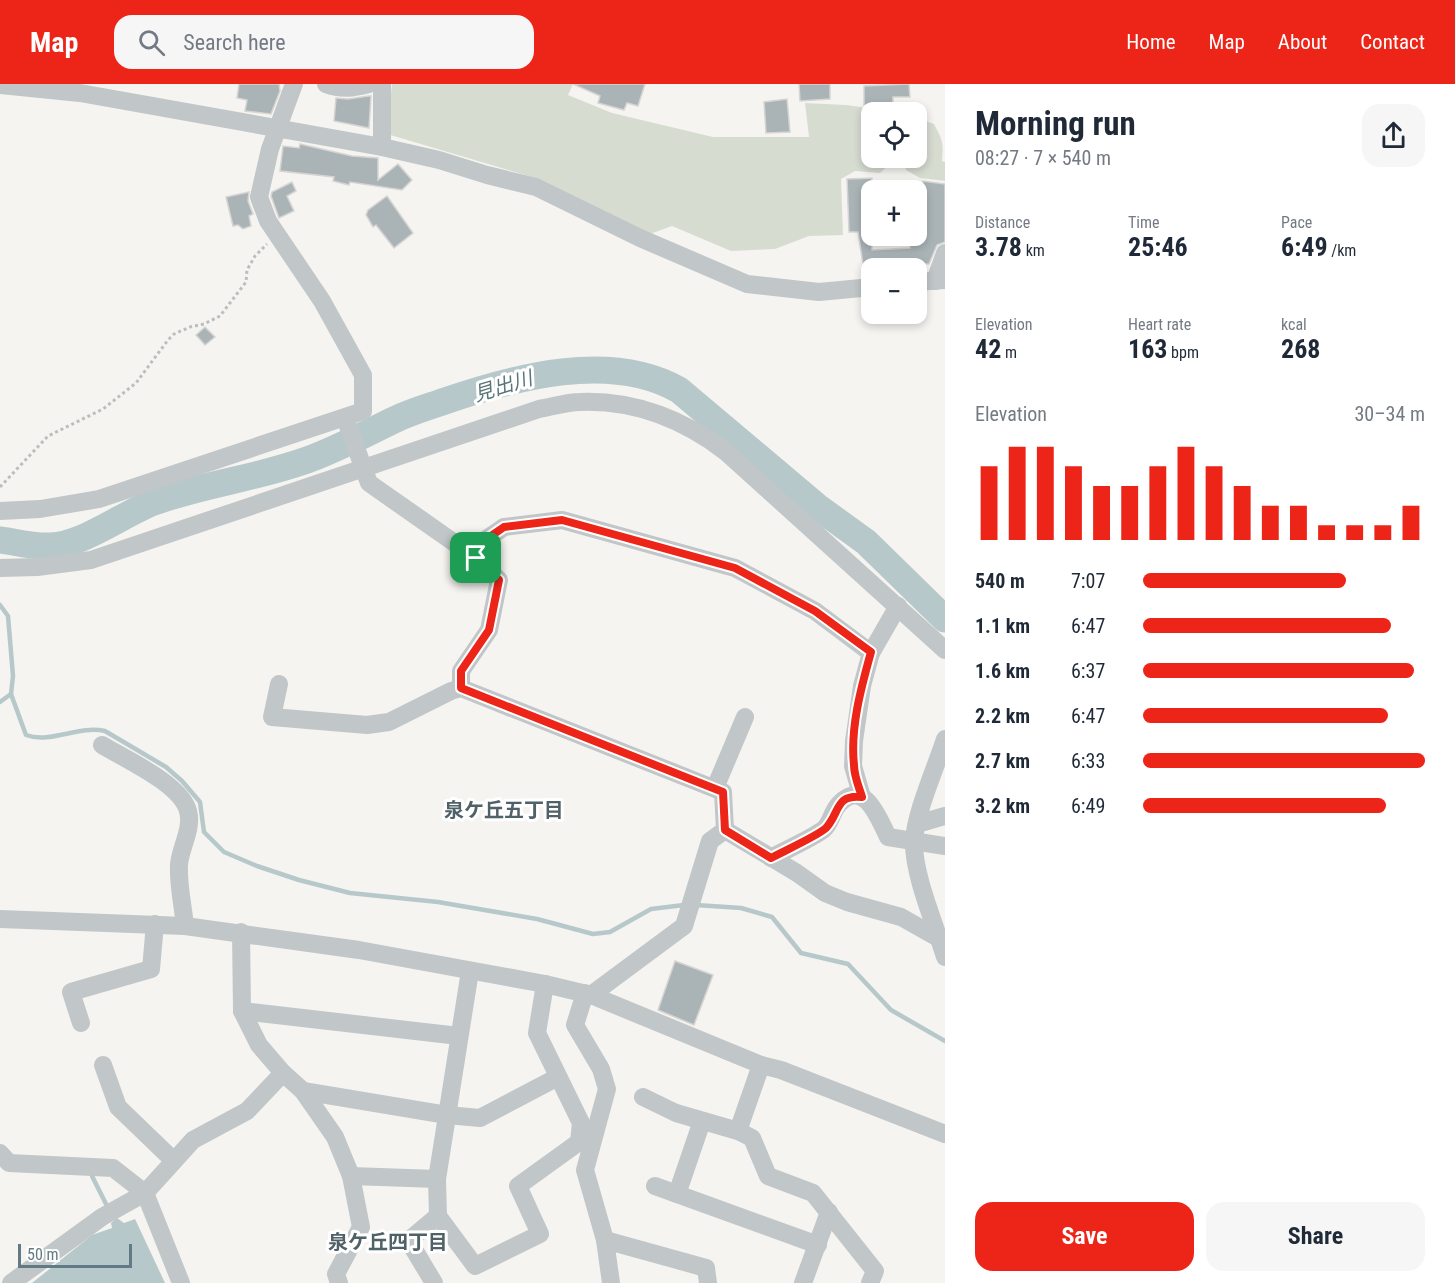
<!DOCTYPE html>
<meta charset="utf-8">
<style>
body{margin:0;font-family:"Roboto Condensed","Noto Sans JP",sans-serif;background:#f6f6f7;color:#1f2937;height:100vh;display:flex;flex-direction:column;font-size:22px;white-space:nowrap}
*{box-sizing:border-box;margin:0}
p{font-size:20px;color:#747a83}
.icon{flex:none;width:33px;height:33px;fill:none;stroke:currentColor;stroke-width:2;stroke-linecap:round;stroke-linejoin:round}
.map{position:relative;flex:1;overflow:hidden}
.sheet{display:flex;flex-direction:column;background:#fff;width:510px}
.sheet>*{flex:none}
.tools{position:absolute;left:861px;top:18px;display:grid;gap:12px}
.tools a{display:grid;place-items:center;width:66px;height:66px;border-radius:12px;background:#fff;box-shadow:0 3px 9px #0003;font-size:30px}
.scale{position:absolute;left:18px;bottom:15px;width:114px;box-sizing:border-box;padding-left:6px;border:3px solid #627a83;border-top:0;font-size:16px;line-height:21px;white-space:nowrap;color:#627a83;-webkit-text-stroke:4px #fff;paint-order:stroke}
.pin{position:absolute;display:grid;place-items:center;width:51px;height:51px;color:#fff;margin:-26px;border-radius:12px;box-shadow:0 3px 9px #0006}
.round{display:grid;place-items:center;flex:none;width:63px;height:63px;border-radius:18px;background:#f6f6f7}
.overview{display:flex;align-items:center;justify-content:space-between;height:102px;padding:0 30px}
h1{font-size:33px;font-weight:700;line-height:45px}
.figures{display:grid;grid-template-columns:repeat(3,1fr);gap:9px;height:102px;padding:6px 30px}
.figures div{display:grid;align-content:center}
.figures b{font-size:26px;font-weight:700}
.figures small{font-size:16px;font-weight:400}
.figures p{font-size:16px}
.chart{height:168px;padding:12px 30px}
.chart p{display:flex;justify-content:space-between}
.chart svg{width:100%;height:108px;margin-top:6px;stroke:#ed2518;stroke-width:6}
.cta{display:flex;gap:12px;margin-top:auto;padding:12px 30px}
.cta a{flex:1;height:69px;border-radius:18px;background:#ed2518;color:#fff;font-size:24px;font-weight:700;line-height:69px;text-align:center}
.cta a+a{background:#f6f6f7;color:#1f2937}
ul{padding:0 30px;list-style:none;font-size:20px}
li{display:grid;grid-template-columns:96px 72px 1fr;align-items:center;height:45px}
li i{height:15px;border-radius:8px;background:#ed2518}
header{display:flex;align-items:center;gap:36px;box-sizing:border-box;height:84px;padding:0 30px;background:#ed2518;color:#fff}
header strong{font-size:28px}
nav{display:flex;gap:33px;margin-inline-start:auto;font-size:21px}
.search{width:420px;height:54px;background:#f6f6f7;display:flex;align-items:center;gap:15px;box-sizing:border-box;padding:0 21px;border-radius:18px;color:#747a83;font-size:22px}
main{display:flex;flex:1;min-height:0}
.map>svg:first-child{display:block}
</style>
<header>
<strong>Map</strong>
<div class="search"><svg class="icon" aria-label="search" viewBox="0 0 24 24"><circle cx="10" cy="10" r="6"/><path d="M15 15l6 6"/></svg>Search here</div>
<nav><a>Home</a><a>Map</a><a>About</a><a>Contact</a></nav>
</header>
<main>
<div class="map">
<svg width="945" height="1199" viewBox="0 0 945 1199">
<rect width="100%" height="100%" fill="#f5f4f0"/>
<g fill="#d7dcd1">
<polygon points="392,0 573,0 568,11 612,29 713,53 809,53 805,19 846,21 895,28 872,28 872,74 896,74 880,89 855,87 841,95 843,151 809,152 775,165 731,167 672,142 650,150 542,96 387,50"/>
<path d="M917,34L934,40C942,55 944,59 942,77L945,78V97L920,94L906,86L905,74H916Z"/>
</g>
<polygon fill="#b7c8ca" points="117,1134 124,1139 135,1135 165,1199 32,1199 92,1151 112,1144 111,1139"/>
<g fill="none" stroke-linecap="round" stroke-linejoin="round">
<g stroke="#b7c8ca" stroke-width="4.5">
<path d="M0,521L8,532L13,592L11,610L26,651C51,660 78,641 105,647L166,683L182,697L200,718L204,748L224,768L257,782L299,796L350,809L438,818L537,835L593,850L610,848L651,825L684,821"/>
<polyline points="0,618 11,610"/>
<polyline points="696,821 741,824 772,833 801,869 848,880 891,926 945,957"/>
<polyline points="92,1092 109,1126"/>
</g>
<path stroke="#b7c8ca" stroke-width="27" d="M0,456C16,458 33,463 50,462C81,462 123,430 154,418C204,400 257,394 307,376C337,365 365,350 394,336C410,328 428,323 445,317C515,293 610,267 679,306L819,424L866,458L945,535"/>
</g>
<g fill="#aab4b7" stroke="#d6d5d3" stroke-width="1.5">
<polygon points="239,0 279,0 280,7 271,30 245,27 247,16 237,14"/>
<polygon points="573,0 645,0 638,22 627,19 624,26 598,19 600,12"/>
<polygon points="799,0 830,0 830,15 800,17"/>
<polygon points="909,0 910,13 893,13 893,21 864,21 864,2"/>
<polygon points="369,12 371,12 369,44 334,37 336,14 348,15"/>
<polygon points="787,15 790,48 766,49 764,18"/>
<polygon points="300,60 352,72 378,74 378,96 398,80 412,96 402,106 350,98 349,101 333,97 334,93 280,87 283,62 299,64"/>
<polygon points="872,94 871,106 865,106 867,134 872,135 872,166 910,164 910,161 916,161 916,108 922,109 923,97 945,100 945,158 937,161 929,180 906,180 906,184 872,184 872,186 864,187 858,148 849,148 847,95"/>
<polygon points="292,98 296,107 287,112 294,127 279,134 271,112 272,108"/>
<polygon points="249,108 248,117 253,130 249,132 251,142 243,145 238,141 233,142 226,113"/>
<polygon points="387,112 413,149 394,164 376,141 373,143 366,131 368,126"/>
<polygon points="205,243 215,253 205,261 196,251"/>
<polygon points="675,877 713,891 694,941 658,926"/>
</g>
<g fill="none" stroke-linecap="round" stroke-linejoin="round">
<polyline stroke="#bbbebf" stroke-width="3" stroke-dasharray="3 3" stroke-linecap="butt" points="0,403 48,352 103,325 136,299 168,256 174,250 190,243 204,240 220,232 246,198 247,186 255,172 267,160"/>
<g stroke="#c1c6c8" stroke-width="18">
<path d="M326,0C342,6 353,4 369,0"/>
<polyline points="382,0 382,63"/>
<polyline points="0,1 80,9 382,63 439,76 487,91 536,103 640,154 747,200 819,208 872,203"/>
<polyline points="935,197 945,169"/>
<polyline points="916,198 945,196"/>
<polyline points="345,334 369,399 476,474 499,496 489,546 461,587 461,604"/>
<polyline points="0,427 40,425 99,415 363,327 363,291 322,217 268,137 259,113 270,65 294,0"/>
<polyline points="476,474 488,454 504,443 562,436 735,484 815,527 871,569"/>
<path d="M0,484L37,483L91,476L539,325C552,323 566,318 580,318C634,316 684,336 726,368L945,566"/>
<polyline points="279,600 272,633 367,641 389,638 451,607 461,604 723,708 725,746 710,757 684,842 591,911"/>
<path d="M945,655C936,683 915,730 914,757C913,790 935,840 945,873"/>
<path d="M102,661C125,675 181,700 188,727C193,745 180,764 179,781C178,801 183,822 185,842"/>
<polyline points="715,704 745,633"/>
<polyline points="862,713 853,682 854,657 862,602 871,569 898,522"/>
<polyline points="917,740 945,732"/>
<polyline points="725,746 797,789 825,809 847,818 901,833 940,855"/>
<path d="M771,774C785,766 813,754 824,745C831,739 832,727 839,720C864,693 879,735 888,753L945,762"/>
<polyline points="0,835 185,842 359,866 545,900 591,911 761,981 781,986 945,1050"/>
<polyline points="241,848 242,927 259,961 283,989 303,1007 335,1053 351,1092 361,1143 336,1190 339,1199"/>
<polyline points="470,887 437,1095 438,1132 475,1182 540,1150 518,1102 579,1058 581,1039 537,949 545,900"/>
<polyline points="585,909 575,941 601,985 607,1005 585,1086 605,1156 611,1199"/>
<polyline points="242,927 459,952"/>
<polyline points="81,939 71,908 151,885 155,840"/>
<polyline points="103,981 118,1023 173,1076"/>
<polyline points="303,1007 447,1031 480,1034 558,993"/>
<polyline points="643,1013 676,1029 738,1047 752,1054 768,1092 813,1109 875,1187 870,1199"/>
<polyline points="738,1047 761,981"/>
<polyline points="0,1069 9,1079 113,1084 145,1109 181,1199"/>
<polyline points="351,1092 437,1095"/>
<polyline points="655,1102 818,1161"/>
<polyline points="677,1110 702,1037"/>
<polyline points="605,1156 706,1184 708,1199"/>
<polyline points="11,1199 102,1133 145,1109 193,1056 247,1027 283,989"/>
<polyline points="434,1199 413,1164 413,1153 438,1132"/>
<polyline points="803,1199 829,1128"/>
</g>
</g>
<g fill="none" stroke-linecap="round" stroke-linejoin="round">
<g stroke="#fff" stroke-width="12">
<path id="route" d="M562,436L735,484L815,527L871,568C861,604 850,644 854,681C854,692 859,703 862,713C835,710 840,729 826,744C819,751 782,768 771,774L725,746L723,708L461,604V587L489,546L499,496L476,474L488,454L504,443Z"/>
</g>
<use href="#route" stroke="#ed2518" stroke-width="8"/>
</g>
<g text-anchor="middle" stroke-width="6" stroke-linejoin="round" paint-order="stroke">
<g font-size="20" font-style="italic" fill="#58767a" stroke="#fff">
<text transform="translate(503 302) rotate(-17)" y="7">見出川</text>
</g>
<g font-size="20" font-weight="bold" fill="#506168" stroke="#fff">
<text x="504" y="733">泉ケ丘五丁目</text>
<text x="388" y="1165">泉ケ丘四丁目</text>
</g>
</g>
</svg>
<div class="tools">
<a><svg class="icon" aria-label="locate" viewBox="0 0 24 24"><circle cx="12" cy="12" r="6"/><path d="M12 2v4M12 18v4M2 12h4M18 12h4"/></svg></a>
<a>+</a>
<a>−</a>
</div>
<div class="scale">50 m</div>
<div class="pin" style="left:476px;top:474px;background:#1e9e55"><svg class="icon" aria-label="arrive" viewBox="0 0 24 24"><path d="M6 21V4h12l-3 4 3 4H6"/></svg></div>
</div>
<section class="sheet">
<div class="overview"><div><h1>Morning run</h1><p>08:27 · 7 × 540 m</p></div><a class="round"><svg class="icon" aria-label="share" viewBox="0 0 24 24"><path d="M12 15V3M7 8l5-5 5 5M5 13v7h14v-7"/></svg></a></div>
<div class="figures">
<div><p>Distance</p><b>3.78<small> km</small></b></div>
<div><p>Time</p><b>25:46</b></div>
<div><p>Pace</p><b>6:49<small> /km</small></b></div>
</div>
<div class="figures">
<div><p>Elevation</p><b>42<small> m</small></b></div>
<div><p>Heart rate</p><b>163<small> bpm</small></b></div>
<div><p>kcal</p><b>268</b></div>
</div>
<div class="chart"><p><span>Elevation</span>30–34 m</p>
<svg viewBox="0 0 160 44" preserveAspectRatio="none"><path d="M5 44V14M15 44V6M25 44V6M35 44V14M45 44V22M55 44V22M65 44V14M75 44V6M85 44V14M95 44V22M105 44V30M115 44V30M125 44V38M135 44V38M145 44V38M155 44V30"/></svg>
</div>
<ul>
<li><b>540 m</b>7:07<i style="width:72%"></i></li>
<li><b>1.1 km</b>6:47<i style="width:88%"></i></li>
<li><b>1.6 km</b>6:37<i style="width:96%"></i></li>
<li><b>2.2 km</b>6:47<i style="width:87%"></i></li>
<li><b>2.7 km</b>6:33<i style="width:100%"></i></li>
<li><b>3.2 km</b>6:49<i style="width:86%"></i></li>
</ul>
<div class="cta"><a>Save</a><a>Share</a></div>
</section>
</main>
